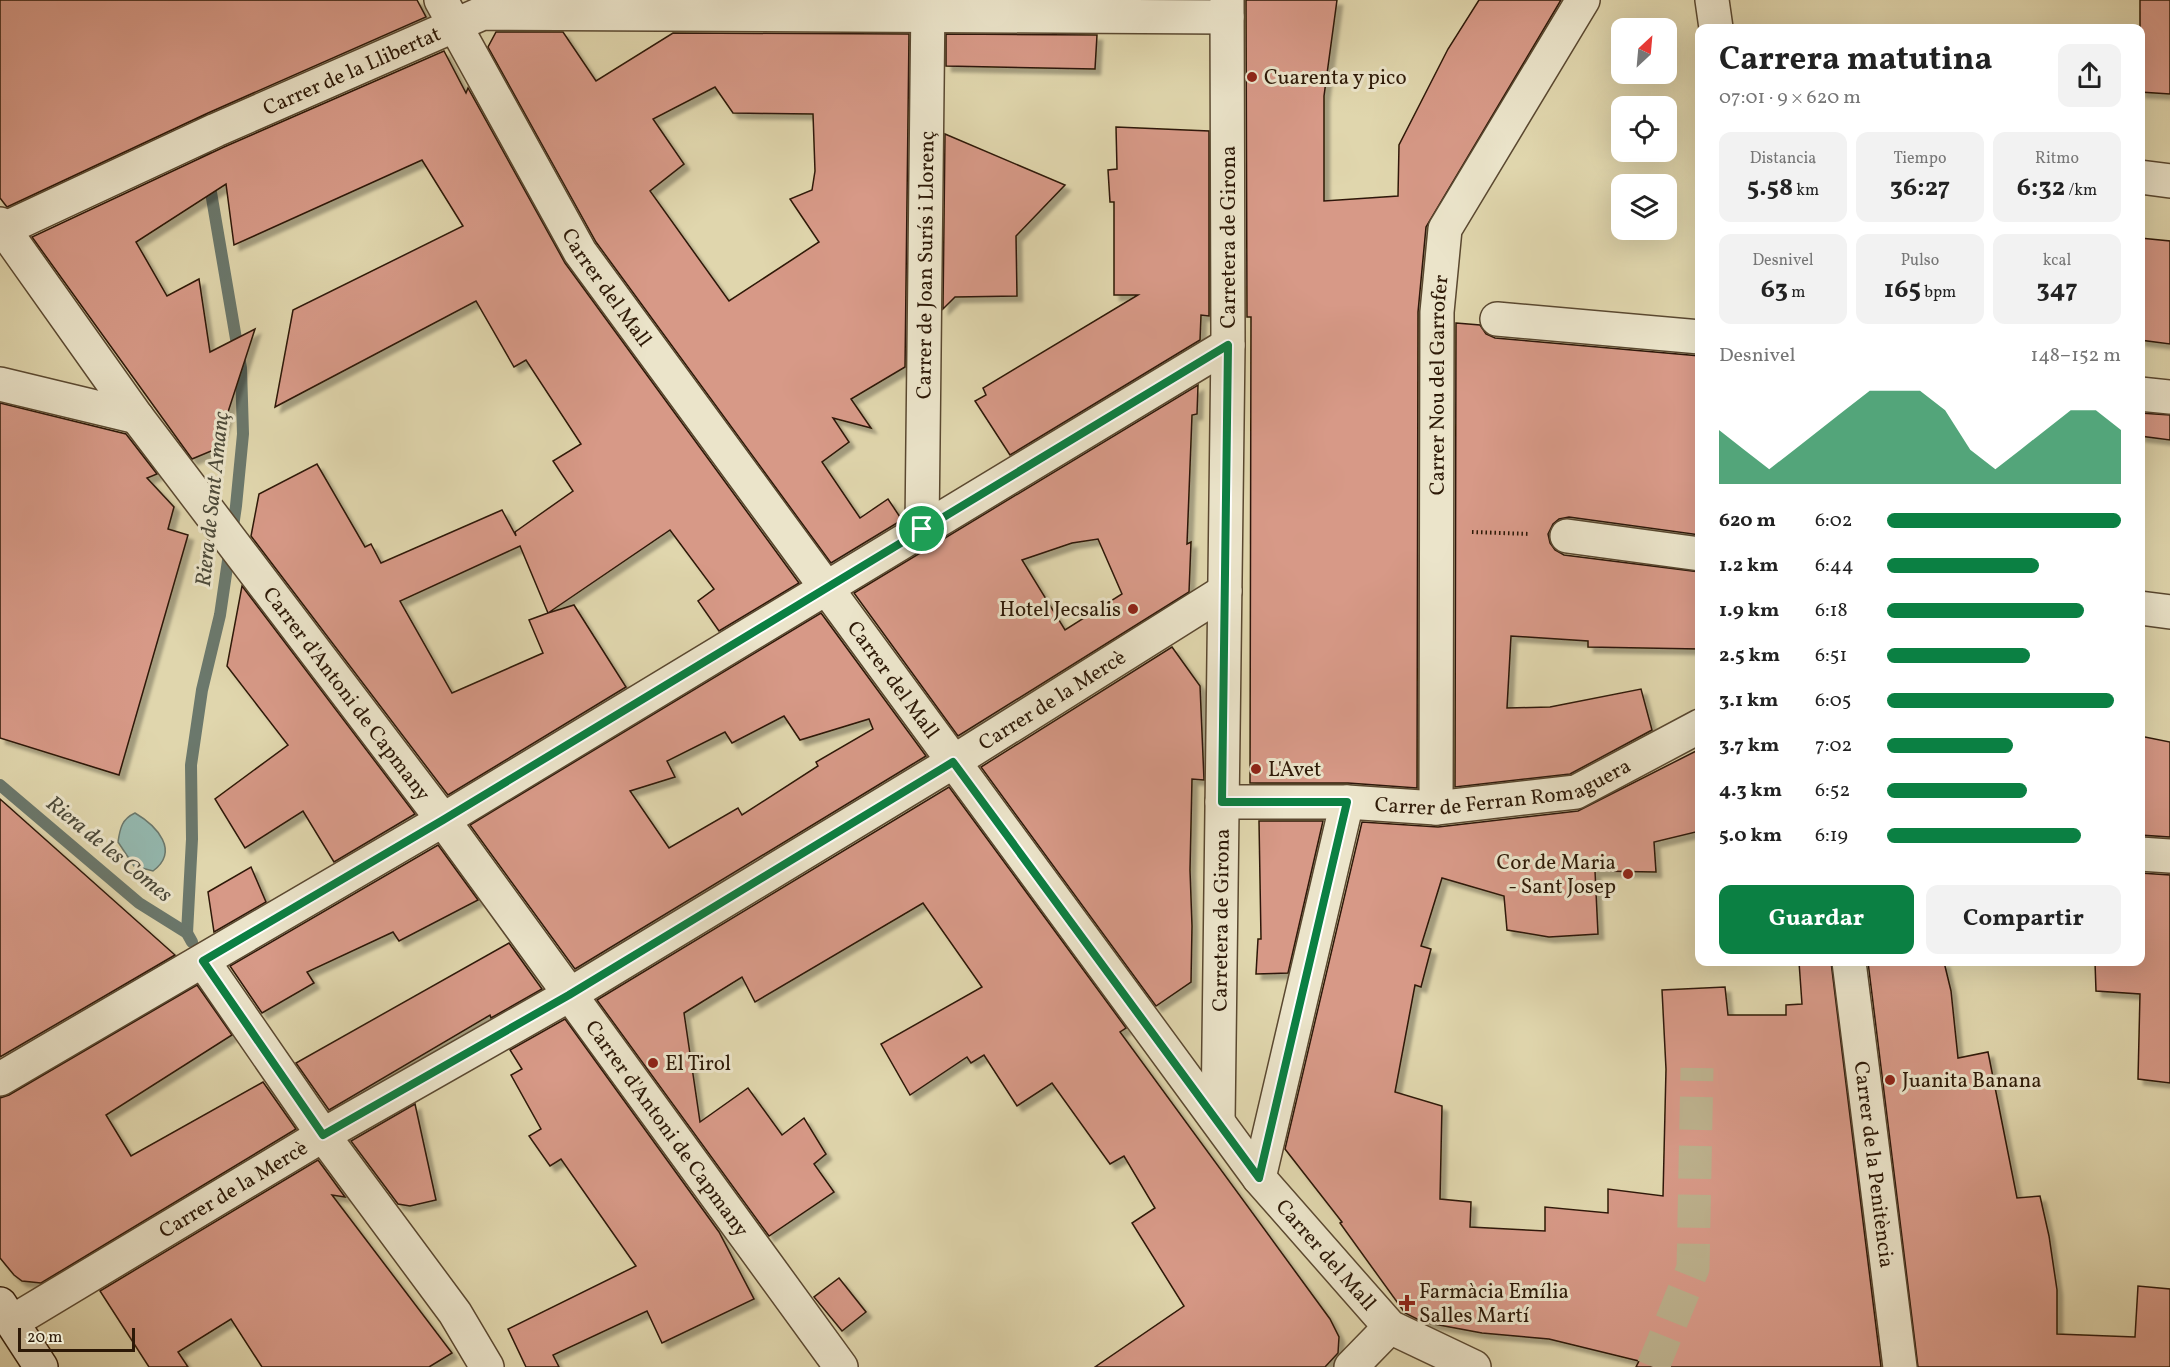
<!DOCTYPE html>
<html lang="es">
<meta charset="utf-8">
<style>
body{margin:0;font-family:Vollkorn,serif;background:#f2f2f2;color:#222;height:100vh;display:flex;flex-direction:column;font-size:22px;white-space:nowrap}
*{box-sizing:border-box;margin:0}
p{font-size:20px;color:#767676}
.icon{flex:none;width:33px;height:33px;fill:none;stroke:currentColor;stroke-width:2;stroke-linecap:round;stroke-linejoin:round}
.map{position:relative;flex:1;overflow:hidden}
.drawer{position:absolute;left:1695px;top:24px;width:450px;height:942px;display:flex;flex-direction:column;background:#fff;border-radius:12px;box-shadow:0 6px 24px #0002}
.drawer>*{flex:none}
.needle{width:39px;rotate:26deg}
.fabs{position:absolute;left:1611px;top:18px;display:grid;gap:12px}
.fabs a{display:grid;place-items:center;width:66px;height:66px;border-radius:12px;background:#fff;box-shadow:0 6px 24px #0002;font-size:30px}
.scale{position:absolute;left:18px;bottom:15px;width:117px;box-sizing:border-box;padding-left:6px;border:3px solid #2d1907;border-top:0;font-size:16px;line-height:21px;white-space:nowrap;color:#2d1907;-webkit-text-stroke:4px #ebe4ca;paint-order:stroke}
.pin{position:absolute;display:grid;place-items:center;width:51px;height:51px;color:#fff;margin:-26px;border:3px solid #fff;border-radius:50%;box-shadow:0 2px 6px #0007}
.round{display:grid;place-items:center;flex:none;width:63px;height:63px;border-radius:12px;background:#f2f2f2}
.summary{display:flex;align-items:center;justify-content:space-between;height:102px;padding:0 24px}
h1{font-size:33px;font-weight:700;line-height:45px}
.stats{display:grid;grid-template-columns:repeat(3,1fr);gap:9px;height:102px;padding:6px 24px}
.stats div{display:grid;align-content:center;border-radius:12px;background:#f2f2f2;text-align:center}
.stats b{font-size:26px;font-weight:700}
.stats small{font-size:16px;font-weight:400}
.stats p{font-size:16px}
.chart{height:168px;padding:12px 24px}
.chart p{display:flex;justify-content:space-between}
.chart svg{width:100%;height:108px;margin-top:6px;fill:#0b8043;opacity:.7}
.primary-button{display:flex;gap:12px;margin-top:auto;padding:12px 24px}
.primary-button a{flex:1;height:69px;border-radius:12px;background:#0b8043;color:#fff;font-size:24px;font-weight:700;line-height:69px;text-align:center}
.primary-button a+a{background:#f2f2f2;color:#222}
ul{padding:0 24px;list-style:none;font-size:20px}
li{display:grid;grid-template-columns:96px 72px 1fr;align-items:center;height:45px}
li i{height:15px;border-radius:8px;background:#0b8043}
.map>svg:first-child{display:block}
</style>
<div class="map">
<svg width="2170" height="1367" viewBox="0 0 2170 1367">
<defs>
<filter id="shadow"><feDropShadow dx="5.5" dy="5.5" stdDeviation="1.5" flood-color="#0004"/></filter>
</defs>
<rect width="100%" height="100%" fill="#e0d6ad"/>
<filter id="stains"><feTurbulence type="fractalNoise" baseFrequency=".00333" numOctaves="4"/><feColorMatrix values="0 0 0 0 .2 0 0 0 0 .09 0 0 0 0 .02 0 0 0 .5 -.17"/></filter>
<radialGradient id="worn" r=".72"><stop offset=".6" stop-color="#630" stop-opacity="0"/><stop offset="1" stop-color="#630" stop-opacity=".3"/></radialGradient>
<path fill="#94b8af" stroke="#6b786c" stroke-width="1.5" d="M135,813C157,826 180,851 153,871L134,866L118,842C120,828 122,819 135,813Z"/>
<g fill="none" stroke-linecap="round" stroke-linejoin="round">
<g stroke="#6b786c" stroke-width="12">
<polyline points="0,785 139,903 187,933 192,942"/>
<polyline points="187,933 192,839 191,765 202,690 220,615 236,506 243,434 241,368 207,169 199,101"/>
</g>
</g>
<g fill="#d79987" stroke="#2d1907" stroke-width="1.5" fill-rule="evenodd" filter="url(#shadow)">
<polygon points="0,0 417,0 426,17 208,113 7,207 0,198"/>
<polygon points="1246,0 1337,0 1324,96 1324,201 1398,196 1399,145 1448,49 1479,0 1561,0 1426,227 1418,312 1417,788 1348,783 1250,783 1251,317 1247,317"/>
<polygon points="2140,0 2170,0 2170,94 2140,92"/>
<path d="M496,32H563L596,81L673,33L909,34L905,367L851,399L871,428L833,418L849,442L822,462L860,518L888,499L902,520L831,563L596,242L488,47ZM715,87L733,113L813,114L815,171L812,190L790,199L819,242L729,301L650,191L684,164L653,119Z"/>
<polygon points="946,34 1097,35 1095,69 946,66"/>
<path d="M444,51L466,93L468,88L565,263L799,583L719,631L698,601L714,589L670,530L548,613L574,605L626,687L448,795L251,536L259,494L317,464L365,547L371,544L381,563L502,510L516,536L515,532L573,491L553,461L581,444L526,360L514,367L476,301L275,407L293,310L463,226L422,160L234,245L226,184L136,242L167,296L199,279L210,352L255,329L216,449L192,459L32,237L224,147ZM520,546L548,613L529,620L543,653L452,693L400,601Z"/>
<polygon points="1116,127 1209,131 1209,316 1201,315 1200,340 1010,455 975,401 986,395 983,388 1138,295 1114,295 1114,202 1110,202 1108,170 1117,169"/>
<polygon points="945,134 1065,185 1016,236 1017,296 955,297 943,309"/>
<polygon points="2140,238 2170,241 2170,344 2140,340"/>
<polygon points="1456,323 1480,325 1486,334 1495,338 1700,356 1700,535 1569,517 1559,519 1553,524 1548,534 1550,543 1555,550 1564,555 1700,572 1700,649 1588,647 1588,641 1511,636 1507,708 1550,707 1641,689 1652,730 1570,774 1455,787"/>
<path d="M1198,385L1197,414L1192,415L1187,544L1191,542L1189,592L958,736L854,593ZM1098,539L1122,594L1065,630L1022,560L1072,543Z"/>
<polygon points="0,403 126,434 157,474 147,478 174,507 168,529 188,535 119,775 0,738"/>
<polygon points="2140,413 2170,415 2170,440 2140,436"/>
<polygon points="242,586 415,814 334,862 303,811 245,848 215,799 288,745 227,666"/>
<path d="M821,613L926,756L575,969L470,825ZM784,716L800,740L869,719L873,729L816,762L818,766L742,815L738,808L669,848L630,791L675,777L667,761L725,732L732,743Z"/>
<polygon points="1172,647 1200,686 1204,780 1192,779 1190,870 1192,926 1191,982 1156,1006 981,767"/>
<polygon points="2140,736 2170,742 2170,837 2140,835"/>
<polygon points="1700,749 1700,831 1654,842 1656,872 1595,871 1598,934 1549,937 1507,930 1504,896 1442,878 1421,946 1431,949 1421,987 1415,985 1395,1092 1442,1106 1440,1199 1471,1202 1470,1227 1545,1231 1545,1207 1608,1213 1608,1189 1663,1196 1666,1069 1662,990 1725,987 1728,1015 1786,1015 1786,1005 1802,1004 1799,962 1831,962 1881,1367 1636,1367 1639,1361 1549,1339 1482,1333 1423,1322 1405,1313 1340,1223 1342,1222 1285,1149 1362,822 1438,827 1578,811"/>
<polygon points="949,787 1126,1028 1120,1032 1330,1319 1339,1337 1338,1353 1325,1367 1095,1367 1184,1306 1132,1223 1155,1208 1124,1156 1110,1164 1052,1083 1017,1106 984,1055 971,1063 967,1057 910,1095 881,1044 982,987 923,903 755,1002 742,977 684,1013 700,1122 748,1088 782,1135 804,1118 826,1154 814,1164 834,1192 769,1236 597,1000"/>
<polygon points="0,799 175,955 0,1057"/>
<polygon points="1259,821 1323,821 1288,973 1256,974 1258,939 1261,939"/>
<polygon points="438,845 478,900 399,941 393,932 307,972 314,983 262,1013 230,966"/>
<polygon points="251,867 266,902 214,932 208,892"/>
<polygon points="2140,873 2170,875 2170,1083 2138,1079 2140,994 2096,991 2095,962 2140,962"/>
<polygon points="509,943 542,989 491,1018 490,1015 329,1110 296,1063"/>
<polygon points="1868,962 1944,962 1951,991 1958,1058 1988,1052 2017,1198 2040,1196 2049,1236 2057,1290 2057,1334 2135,1337 2138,1286 2170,1289 2170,1367 1918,1367"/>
<polygon points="197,985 232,1035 106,1115 131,1156 263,1082 296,1129 41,1283 22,1281 14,1275 0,1258 0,1098 9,1095"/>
<polygon points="565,1019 719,1232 754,1299 662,1343 647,1311 553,1355 559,1367 526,1367 508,1329 636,1266 561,1159 550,1166 529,1136 541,1129 511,1075 522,1069 510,1050"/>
<polygon points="415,1104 436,1200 410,1206 398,1204 351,1141"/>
<polygon points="318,1160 345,1197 332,1195 452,1353 429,1367 262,1367 231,1319 178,1352 188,1367 149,1367 100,1291"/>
<polygon points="839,1278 866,1312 842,1331 814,1297"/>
</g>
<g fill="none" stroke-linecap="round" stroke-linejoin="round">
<polyline stroke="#bcb08c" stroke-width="33" stroke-dasharray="33 16" stroke-linecap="butt" points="1653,1367 1693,1268 1697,1068"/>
<g stroke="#5a4830" stroke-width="36">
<g id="street">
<path id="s1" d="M441,0L580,252L1259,1178L1390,1327L1474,1367"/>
<polyline points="1712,0 1716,28"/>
<polyline points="2140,177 2170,181"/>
<path id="s2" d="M0,224L137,417L443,820L841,1367"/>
<path id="s3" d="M4,229L216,130L483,13L1227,17"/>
<polyline points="1497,319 1700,337"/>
<polyline points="0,384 137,417"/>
<polyline points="2140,394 2170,397"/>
<path id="s4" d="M922,529L928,0"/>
<polyline points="1567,536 1700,554"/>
<polyline points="2140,608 2170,612"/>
<path id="s5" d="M1222,802H1347L1436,808L1576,792L1700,726"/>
<path id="s6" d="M1436,808L1437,312L1445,229L1583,0"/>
<polyline points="2140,854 2170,856"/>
<polyline points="203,961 323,1135 455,1313 487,1367"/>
<path id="s7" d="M1849,962L1900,1367"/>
<polyline points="0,1079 443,820 1228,345"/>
<path id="s8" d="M1218,1121L1228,345L1227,0"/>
<polyline points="1259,1178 1347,802"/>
<path id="s9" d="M12,1322L323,1135L569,995L953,762L1225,591"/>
<polyline points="1351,1367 1390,1327"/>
</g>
</g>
<g stroke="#2d1907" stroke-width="36">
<polyline id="secondary" points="0,1304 41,1367"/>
</g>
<polyline stroke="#2d1907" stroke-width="4" stroke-dasharray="1.5 3" stroke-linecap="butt" points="1472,532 1530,534"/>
<use href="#street" stroke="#ebe4ca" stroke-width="33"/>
<use href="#secondary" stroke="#ebe4ca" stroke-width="33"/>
</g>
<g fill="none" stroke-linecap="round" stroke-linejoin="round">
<g stroke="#fff" stroke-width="12">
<polygon id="route" points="1228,345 1222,802 1347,802 1259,1178 953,762 569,995 323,1135 203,961 443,820"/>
</g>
<use href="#route" stroke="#0b8043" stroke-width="8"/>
</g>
<g fill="#8f2418" stroke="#ebe4ca" stroke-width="2">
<circle cx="1252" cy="77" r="6"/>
<circle cx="1133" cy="609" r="6"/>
<circle cx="1256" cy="769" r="6"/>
<circle cx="1628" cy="874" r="6"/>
<circle cx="653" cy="1063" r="6"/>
<circle cx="1890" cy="1080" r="6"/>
<path d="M1404 1294h6v6h6v6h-6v6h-6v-6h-6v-6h6z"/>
</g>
<g text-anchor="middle" stroke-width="6" stroke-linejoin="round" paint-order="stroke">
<g font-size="21" fill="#2d1907" stroke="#ebe4ca">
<text dy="7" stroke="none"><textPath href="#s3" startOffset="382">Carrer de la Llibertat</textPath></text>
<text transform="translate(1228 237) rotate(-90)" y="7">Carretera de Girona</text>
<text dy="7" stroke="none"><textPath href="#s4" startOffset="264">Carrer de Joan Surís i Llorenç</textPath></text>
<text dy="7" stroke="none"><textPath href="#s1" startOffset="332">Carrer del Mall</textPath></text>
<text dy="7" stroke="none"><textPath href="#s6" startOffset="423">Carrer Nou del Garrofer</textPath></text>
<text dy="7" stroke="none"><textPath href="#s1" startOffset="818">Carrer del Mall</textPath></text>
<text dy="7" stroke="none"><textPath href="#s2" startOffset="584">Carrer d'Antoni de Capmany</textPath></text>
<text dy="7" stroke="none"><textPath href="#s9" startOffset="1212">Carrer de la Mercè</textPath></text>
<text dy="7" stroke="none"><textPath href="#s5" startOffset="284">Carrer de Ferran Romaguera</textPath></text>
<text dy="7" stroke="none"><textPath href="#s8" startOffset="201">Carretera de Girona</textPath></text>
<text dy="7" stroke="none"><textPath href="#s2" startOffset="1124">Carrer d'Antoni de Capmany</textPath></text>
<text dy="7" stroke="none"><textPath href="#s7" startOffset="204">Carrer de la Penitència</textPath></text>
<text dy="7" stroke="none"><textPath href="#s9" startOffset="258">Carrer de la Mercè</textPath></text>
<text dy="7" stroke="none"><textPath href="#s1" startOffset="1538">Carrer del Mall</textPath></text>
</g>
<g font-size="21" fill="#2d1907" stroke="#ebe4ca" text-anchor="start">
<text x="1264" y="84">Cuarenta y pico</text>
<text x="1121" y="616" text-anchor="end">Hotel Jecsalis</text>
<text x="1268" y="776">L'Avet</text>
<text x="1616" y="869" text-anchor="end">Cor de Maria<tspan x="1616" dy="24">- Sant Josep</tspan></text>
<text x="665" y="1070">El Tirol</text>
<text x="1902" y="1087">Juanita Banana</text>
<text x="1419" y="1298">Farmàcia Emília<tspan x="1419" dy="24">Salles Martí</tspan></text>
</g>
<g font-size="22" font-style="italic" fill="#4c4939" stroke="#ebe4ca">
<text transform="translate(211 499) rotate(-84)" y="8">Riera de Sant Amanç</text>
<text transform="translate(110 848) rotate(39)" y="8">Riera de les Comes</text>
</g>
</g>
<rect width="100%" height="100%" filter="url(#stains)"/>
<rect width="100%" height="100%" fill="url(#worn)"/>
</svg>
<div class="fabs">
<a><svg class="needle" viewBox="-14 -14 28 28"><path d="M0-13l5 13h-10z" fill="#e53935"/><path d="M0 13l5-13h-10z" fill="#767676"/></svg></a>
<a><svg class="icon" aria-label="locate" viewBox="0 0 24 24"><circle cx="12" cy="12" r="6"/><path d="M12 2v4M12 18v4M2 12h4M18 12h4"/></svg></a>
<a><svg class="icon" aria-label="layers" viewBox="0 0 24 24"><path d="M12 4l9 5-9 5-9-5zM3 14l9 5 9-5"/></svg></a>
</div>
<div class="scale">20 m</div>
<div class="pin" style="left:922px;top:529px;background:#1e9e55"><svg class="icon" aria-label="arrive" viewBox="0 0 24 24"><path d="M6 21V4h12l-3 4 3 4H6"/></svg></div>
<section class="drawer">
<div class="summary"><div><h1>Carrera matutina</h1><p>07:01 · 9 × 620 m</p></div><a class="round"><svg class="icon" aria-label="share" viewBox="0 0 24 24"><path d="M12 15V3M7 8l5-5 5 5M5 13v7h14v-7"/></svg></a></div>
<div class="stats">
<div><p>Distancia</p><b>5.58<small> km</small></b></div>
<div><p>Tiempo</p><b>36:27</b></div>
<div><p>Ritmo</p><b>6:32<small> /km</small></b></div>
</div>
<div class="stats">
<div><p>Desnivel</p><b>63<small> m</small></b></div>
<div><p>Pulso</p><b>165<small> bpm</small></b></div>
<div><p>kcal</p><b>347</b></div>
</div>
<div class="chart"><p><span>Desnivel</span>148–152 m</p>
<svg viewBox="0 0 160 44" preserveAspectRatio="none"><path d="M0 44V22L10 30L20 38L30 30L40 22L50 14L60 6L70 6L80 6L90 14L100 30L110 38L120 30L130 22L140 14L150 14L160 22V44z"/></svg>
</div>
<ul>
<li><b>620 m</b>6:02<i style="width:100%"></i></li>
<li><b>1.2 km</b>6:44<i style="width:65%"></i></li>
<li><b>1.9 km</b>6:18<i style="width:84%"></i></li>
<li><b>2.5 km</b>6:51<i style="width:61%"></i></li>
<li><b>3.1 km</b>6:05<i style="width:97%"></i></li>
<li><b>3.7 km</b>7:02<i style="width:54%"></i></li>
<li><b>4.3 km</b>6:52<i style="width:60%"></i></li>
<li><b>5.0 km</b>6:19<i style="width:83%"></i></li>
</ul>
<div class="primary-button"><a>Guardar</a><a>Compartir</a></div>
</section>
</div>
